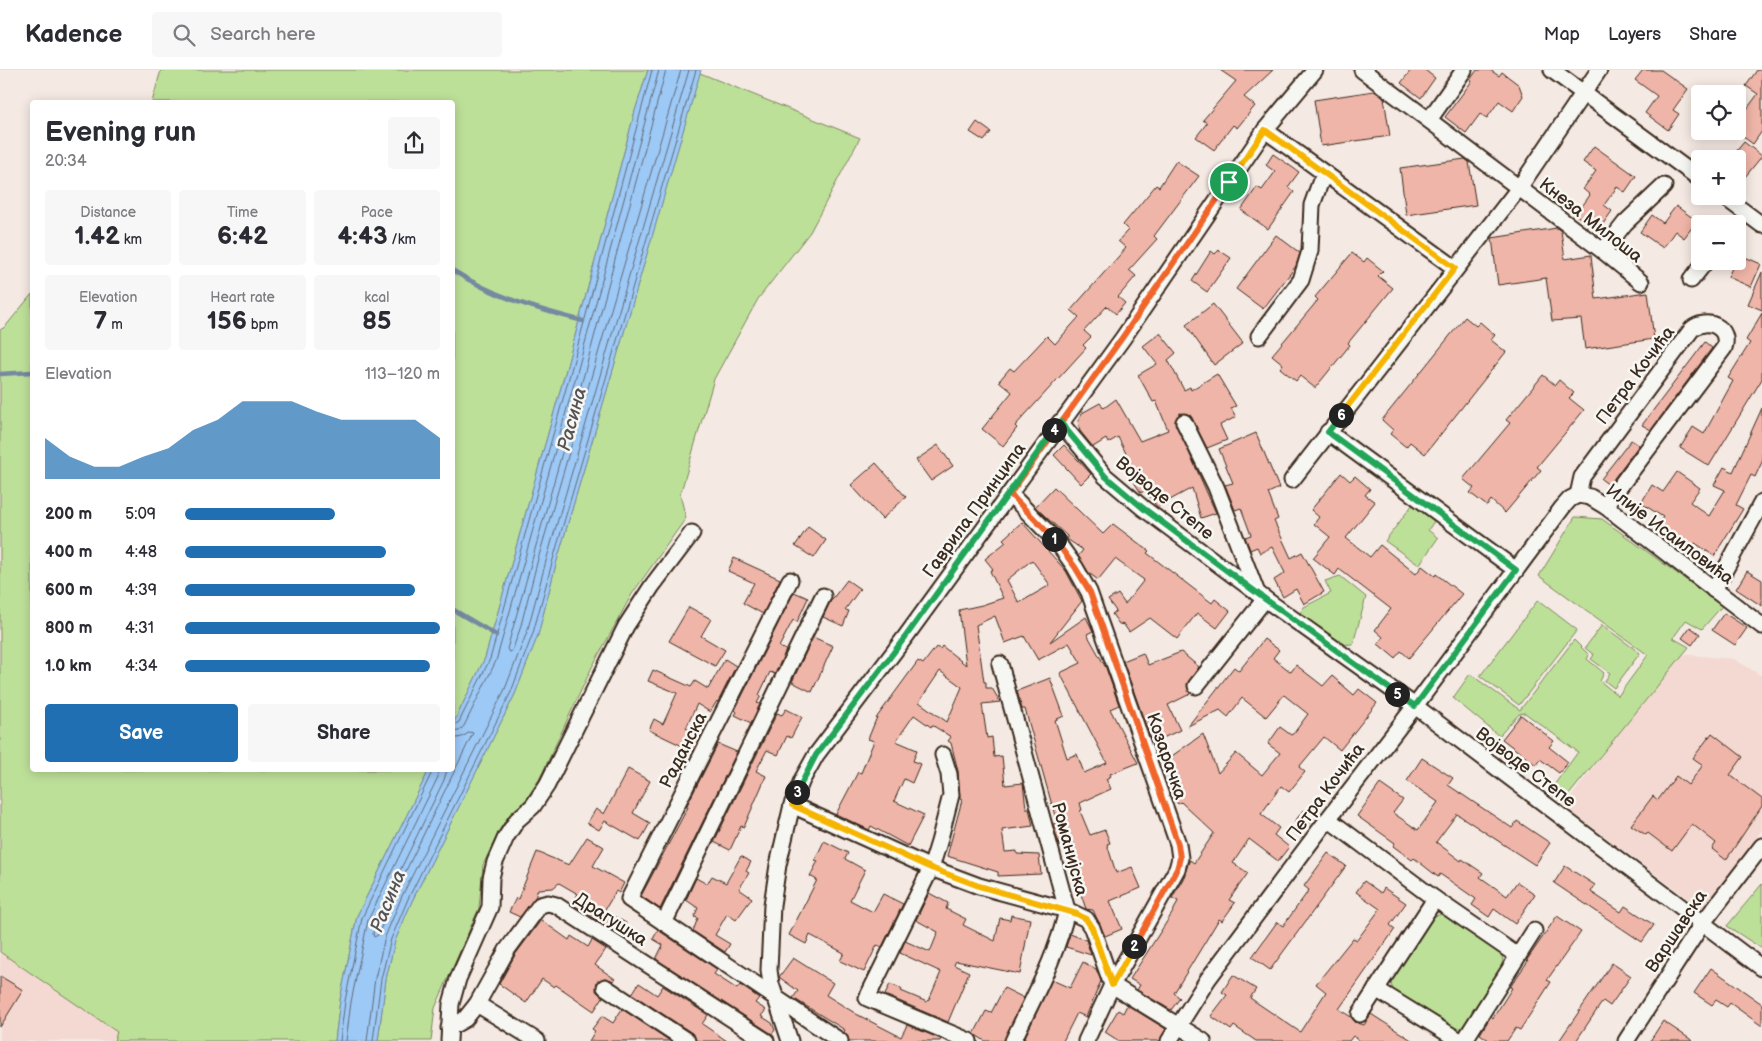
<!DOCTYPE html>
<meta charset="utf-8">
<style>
body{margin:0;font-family:"Balsamiq Sans",sans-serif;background:#f7f7f7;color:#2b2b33;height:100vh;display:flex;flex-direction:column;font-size:19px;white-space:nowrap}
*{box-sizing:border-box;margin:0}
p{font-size:16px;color:#7c7c81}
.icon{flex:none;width:28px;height:28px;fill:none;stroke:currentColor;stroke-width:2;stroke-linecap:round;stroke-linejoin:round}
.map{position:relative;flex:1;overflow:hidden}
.side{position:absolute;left:30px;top:30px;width:425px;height:672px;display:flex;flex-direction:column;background:#fff;border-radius:5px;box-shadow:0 2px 12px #0003}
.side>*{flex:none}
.fabs{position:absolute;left:1691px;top:15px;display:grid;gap:10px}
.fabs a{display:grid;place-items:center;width:55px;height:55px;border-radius:5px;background:#fff;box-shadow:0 2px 12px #0003;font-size:25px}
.pin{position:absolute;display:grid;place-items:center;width:42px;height:42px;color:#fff;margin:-21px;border:2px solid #fff;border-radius:50%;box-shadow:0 1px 5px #0007}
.km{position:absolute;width:25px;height:25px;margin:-12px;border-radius:50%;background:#222;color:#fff;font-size:14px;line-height:25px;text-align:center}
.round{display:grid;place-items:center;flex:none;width:52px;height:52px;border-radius:5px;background:#f7f7f7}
.overview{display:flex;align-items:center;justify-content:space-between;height:85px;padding:0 15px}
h1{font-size:28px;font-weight:600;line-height:38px}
.metrics{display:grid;grid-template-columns:repeat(3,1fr);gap:8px;height:85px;padding:5px 15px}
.metrics div{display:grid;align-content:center;border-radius:5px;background:#f7f7f7;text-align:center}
.metrics b{font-size:25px;font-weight:600}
.metrics small{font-size:14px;font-weight:400}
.metrics p{font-size:14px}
.chart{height:140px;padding:10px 15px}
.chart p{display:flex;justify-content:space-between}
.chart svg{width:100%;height:90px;margin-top:5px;fill:#1f6fb2;opacity:.7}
.primary-button{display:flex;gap:10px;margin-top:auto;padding:10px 15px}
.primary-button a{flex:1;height:58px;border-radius:5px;background:#1f6fb2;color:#fff;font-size:20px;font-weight:600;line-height:58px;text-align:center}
.primary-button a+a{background:#f7f7f7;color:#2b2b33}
ul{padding:0 15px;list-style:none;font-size:16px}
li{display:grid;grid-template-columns:80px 60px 1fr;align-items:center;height:38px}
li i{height:12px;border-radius:6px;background:#1f6fb2}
header{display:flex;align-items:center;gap:30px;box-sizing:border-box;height:70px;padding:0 25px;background:#fff;border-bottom:1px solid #e1e1e2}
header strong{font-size:24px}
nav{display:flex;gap:28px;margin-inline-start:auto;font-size:18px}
.search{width:350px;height:45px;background:#f7f7f7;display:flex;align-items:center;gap:12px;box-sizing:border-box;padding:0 18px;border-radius:5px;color:#7c7c81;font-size:19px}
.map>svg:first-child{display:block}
</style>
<header>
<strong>Kadence</strong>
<div class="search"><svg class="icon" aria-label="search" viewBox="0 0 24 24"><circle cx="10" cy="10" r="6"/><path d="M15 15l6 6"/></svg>Search here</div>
<nav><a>Map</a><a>Layers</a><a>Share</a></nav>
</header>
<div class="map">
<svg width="1762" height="971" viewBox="0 0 1762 971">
<rect width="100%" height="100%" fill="#f5e9e3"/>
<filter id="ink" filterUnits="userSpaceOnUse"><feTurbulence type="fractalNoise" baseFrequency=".02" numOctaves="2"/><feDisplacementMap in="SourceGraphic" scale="10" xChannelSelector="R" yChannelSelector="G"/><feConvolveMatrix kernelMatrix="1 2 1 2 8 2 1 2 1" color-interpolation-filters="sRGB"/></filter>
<g filter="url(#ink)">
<g fill="#f3d9d1">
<polygon points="1679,584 1734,589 1762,606 1762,760 1702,839 1564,736"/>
<polygon points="0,882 118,962 114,971 0,971"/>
</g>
<g fill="#bde099" stroke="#7c855c">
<polygon points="161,0 648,0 635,41 567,296 485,588 453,654 452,32 152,32"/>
<polygon points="700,3 860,68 810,162 758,229 714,309 680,425 686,448 632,524 592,597 540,708 525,731 507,748 500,759 483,795 479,838 435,938 431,971 378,971 386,909 395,871 412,831 515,624 538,565 556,494"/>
<polygon points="32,224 32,700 429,700 357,846 340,930 335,971 114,971 117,962 0,882 0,260 5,257"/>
<polygon points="1413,434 1435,450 1428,460 1438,468 1419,495 1385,471"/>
<polygon points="1575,447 1602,449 1722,536 1702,559 1686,550 1673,568 1689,577 1563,732 1549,722 1578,682 1525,643 1519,644 1499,666 1453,628 1470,604 1520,640 1574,570 1589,585 1587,589 1604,603 1600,611 1618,626 1648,585 1539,506"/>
<polygon points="1340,506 1366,527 1353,574 1337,575 1299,544 1304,537 1331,523 1325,511"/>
<polygon points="1538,530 1577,560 1519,635 1480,606"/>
<polygon points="1602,555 1640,583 1614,618 1605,611 1610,603 1591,589 1594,585 1585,578"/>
<polygon points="1762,814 1762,876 1761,878 1727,856"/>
<polygon points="1442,844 1501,884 1503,890 1501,897 1467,955 1461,958 1455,959 1395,924 1390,912 1431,847"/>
</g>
<polygon fill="#9dc9f7" stroke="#7689a0" points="648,0 701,0 556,494 538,565 515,624 412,831 395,871 386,909 378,971 335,971 340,930 357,846 429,700 452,700 453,654 485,588 567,296 635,41"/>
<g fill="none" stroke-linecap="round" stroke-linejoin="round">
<g stroke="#626a75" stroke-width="1">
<polyline points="666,0 585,301 507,579 509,582 512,581 520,559 538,489 681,0"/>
<polyline points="452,656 459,652 490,589 572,297 652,0"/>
<polyline points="452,662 459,661 464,656 496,591 578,299 659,0"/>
<polyline points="447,700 444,710 375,852 373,864 374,867 378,865 395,823 473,663 470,662 462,667 452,669"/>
<polyline points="340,971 345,931 362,848 433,700"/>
<polyline points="346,971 351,932 368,850 438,707 439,700"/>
<polyline points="367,971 375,908 385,867 402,826 505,619 527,562 546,491 689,0"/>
<polyline points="373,971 381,909 391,869 408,829 511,622 533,563 552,493 696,0"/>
</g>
<g stroke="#7689a0" stroke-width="4.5">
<path d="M452,200C497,228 533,238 583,251"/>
<polyline points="0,304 32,302"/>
<polyline points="452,539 496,565"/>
</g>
</g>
<g fill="#efb5a8" stroke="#3b2a1e" fill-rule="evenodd">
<polygon points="1220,0 1273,0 1244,27 1255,36 1237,58 1233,55 1214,80 1196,67 1207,53 1203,50 1236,11"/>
<polygon points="1411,0 1425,0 1435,8 1421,28 1401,13"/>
<polygon points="1477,0 1490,0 1499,6 1502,2 1519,15 1523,26 1513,41 1499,31 1487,48 1480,44 1466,63 1445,47 1472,11 1470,10"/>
<polygon points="1643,0 1661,0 1688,19 1673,40 1679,44 1668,60 1645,43 1657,26 1635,10"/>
<polygon points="1757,0 1762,0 1762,61 1753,74 1738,63 1738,51 1758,24 1746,16"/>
<polygon points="1374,21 1384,28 1390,66 1321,76 1314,30"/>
<polygon points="977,52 991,62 984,71 970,62"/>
<polygon points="1744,72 1762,86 1745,107 1738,101 1738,89 1730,89"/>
<polygon points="1594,76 1636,106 1625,122 1617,117 1604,135 1612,141 1598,161 1576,145 1590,125 1583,119 1596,101 1583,92"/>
<polygon points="1273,84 1299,102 1288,117 1294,122 1268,159 1241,140 1257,117 1262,120 1275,102 1266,95"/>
<polygon points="1465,89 1469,92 1476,135 1406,145 1400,98"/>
<polygon points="1176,91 1199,106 1154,166 1157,169 1129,200 1136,206 1118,227 1125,233 1116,244 1107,236 1084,261 1091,267 1083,275 1086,278 1015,356 1017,358 1003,376 982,359 1012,322 999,311 1010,298 1014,301 1047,266 1055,274 1079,247 1071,240 1126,178 1118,171 1128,160 1123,155 1156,115 1159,117"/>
<polygon points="1676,136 1697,151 1684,168 1675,161 1663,178 1640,162 1652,145 1663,153"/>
<polygon points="1557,158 1561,161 1565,189 1591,185 1596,229 1648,222 1654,269 1585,279 1581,249 1552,251 1546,208 1498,215 1492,168"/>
<polygon points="1276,165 1300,183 1296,196 1263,239 1236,219"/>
<polygon points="1219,180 1231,188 1207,222 1192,211 1211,181 1215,184"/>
<polygon points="1352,183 1364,192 1367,188 1383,201 1378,206 1393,218 1348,273 1350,275 1315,318 1300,306 1296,311 1280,298 1283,294 1272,285 1318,230 1315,227"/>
<polygon points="1738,184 1761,194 1751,217 1728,207 1735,191 1738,191"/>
<polygon points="1762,202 1762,240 1748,234"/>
<polygon points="1213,234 1243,273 1214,295 1186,255"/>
<polygon points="1762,243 1762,309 1709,396 1680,378 1693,357 1704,364 1733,311 1728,308 1750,273 1746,270"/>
<polygon points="1465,247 1476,256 1480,252 1495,265 1491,270 1506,282 1425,384 1410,372 1406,377 1390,364 1393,360 1382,350"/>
<polygon points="1160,263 1176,283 1168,290 1184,320 1190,317 1191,320 1217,304 1236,336 1231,338 1236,347 1220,355 1227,370 1207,378 1190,345 1180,343 1175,351 1216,443 1201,448 1192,418 1157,437 1145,420 1141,423 1132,409 1137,406 1118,367 1108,373 1106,369 1093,377 1080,361 1078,351 1082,343 1100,333 1104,338 1116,329 1140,371 1168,360 1156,331 1153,332 1138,305 1157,294 1143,276"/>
<polygon points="1705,272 1712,278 1651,360 1642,355"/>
<polygon points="1543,305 1555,315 1559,310 1574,323 1569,328 1584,340 1537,397 1541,400 1505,443 1491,430 1487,436 1470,423 1474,418 1463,409 1510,353 1506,350"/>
<polygon points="1762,338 1762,392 1755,407 1751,405 1736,435 1743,439 1714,486 1695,473 1689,485 1654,460 1663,447 1641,433 1652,415 1663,422 1677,402 1700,418 1690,432 1709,446 1725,420 1714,415 1724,397 1733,402"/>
<polygon points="1256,363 1279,418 1268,423 1278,449 1274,451 1291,488 1302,482 1324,522 1304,534 1296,519 1283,527 1274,510 1285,503 1272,477 1260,483 1257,477 1250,480 1245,467 1251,465 1241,438 1235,440 1225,415 1233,413 1219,379"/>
<polygon points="1631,370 1639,375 1609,415 1601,409"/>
<polygon points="938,375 953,396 931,411 916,390"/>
<polygon points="1064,375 1091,404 1081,414 1054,385"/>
<polygon points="876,393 906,427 882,449 851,415"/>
<polygon points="1341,403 1350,411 1355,406 1370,419 1365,425 1375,432 1346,468 1370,487 1380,475 1416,504 1422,496 1435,506 1436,504 1462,524 1409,588 1401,581 1395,588 1378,574 1383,567 1375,560 1391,539 1339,499 1335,505 1313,488 1330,467 1314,454 1319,447 1311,440"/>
<polygon points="1054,417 1103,464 1113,454 1149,481 1147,483 1212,533 1215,529 1230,541 1217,558 1197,543 1177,569 1150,548 1129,562 1124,555 1119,554 1112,544 1116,541 1108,530 1118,524 1125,534 1144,510 1115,489 1098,510 1089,503 1078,486 1083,480 1067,469 1067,466 1035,437"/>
<path d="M1022,452L1066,501L1082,531L1050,572L1086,547L1093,561L1087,564L1106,598L1119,635L1110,639L1138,693L1110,704L1111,706L1106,709L1111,719L1080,733L1082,740L1080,741L1090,765L1105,760L1110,773L1107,774L1116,803L1132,797L1141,818L1110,831L1122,859L1105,866L1093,840L1086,839L1063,772L1059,774L1053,754L1057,753L1025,639H1022L1017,621L1050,608L1064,646L1055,650L1067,688L1077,684L1084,703L1107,693L1060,603L1081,593L1069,573L1038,590L1024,566L1005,573L995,546L976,555L984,612H986V618H992L1000,632L982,634L987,668L992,667L994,687L1002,686L1005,715L1023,713L1026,738H1029L1033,756L1002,760L1005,782L1017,781V784L1039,785L1041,804L998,806V802L947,786L962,730L960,729L958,701L951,673L948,671L951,667L932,655L931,657L914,645L896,671L917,680L913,691L920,694L912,713L904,709L894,731L924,745L908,776L871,756L869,760L836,744L858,702L861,703L874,671L868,669L877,647L918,591L923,594L936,577L940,579L942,576L966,595L959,540L982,535L1003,528L990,501L993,499L985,489L1006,472L1003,469ZM1032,490L1050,515L1019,533L1007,510ZM940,601L962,617L947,652L919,632Z"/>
<polygon points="808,457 826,470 814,488 795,476"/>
<polygon points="734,488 780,509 763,544 743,533 754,513 728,501"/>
<polygon points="1747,501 1762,510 1762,536 1736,519"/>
<polygon points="847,510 860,519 845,540 849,541 843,556 823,547 830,532"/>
<polygon points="794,522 808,528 797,552 793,550 779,577 786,580 775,604 770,602 759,625 761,626 757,633 760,634 751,653 735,645 737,642 735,640"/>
<polygon points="689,537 711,549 701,566 725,580 715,596 669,571"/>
<polygon points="1724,543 1747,558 1735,575 1712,560"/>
<polygon points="1690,557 1700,564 1692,575 1682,568"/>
<polygon points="813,567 833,576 812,622 792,612"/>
<polygon points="1264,569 1279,580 1273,588 1291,602 1296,595 1323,616 1332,606 1354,625 1359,619 1377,633 1340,680 1324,667 1299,697 1305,702 1289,722 1281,716 1261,744 1279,758 1274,765 1289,777 1278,791 1249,769 1233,793 1248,803 1229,830 1235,833 1222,851 1219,849 1174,923 1180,928 1171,940 1137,920 1140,915 1130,909 1173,842 1178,831 1172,828 1184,807 1188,794 1190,790 1194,793 1214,763 1181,732 1178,734 1170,724 1170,722 1174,720 1162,693 1203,664 1218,703 1236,683 1262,705 1280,683 1268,674 1280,657 1291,665 1294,663 1308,644 1284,625 1266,647 1242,628 1228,647 1220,640 1188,656 1234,597 1239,601"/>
<polygon points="1181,582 1199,597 1187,614 1190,624 1168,635 1180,660 1152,673 1123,591 1143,583 1148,595"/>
<polygon points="725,589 736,596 718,632 717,631 710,642 697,634 686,658 701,666 693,681 649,660 654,649 663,654 677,623 648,611 653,600 691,617 695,611 708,619"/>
<polygon points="786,639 802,647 791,668 787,666 778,685 767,680 756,701 766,706 744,757 741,756 730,780 714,772 777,643 782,645"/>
<polygon points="1521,645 1554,671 1549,677 1568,692 1559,703 1540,689 1536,695 1502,669"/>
<polygon points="1712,663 1743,687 1730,705 1762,729 1762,736 1726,790 1712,779 1716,773 1692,754 1672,781 1648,763 1646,765 1631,755 1653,726 1658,730 1676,706 1688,715 1703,695 1693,688"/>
<polygon points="718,674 737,682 660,839 641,826 688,737 686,737"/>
<polygon points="1422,688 1453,708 1448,715 1512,758 1517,751 1550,773 1535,795 1457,744 1436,772 1461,791 1462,789 1483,803 1480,807 1507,826 1517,812 1535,824 1515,854 1494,839 1489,847 1472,835 1476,829 1440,804 1438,807 1414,788 1412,790 1393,776 1395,773 1357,746 1380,714 1403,730 1393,743 1418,760 1438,732 1407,711"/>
<polygon points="628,699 650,711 633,743 650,753 640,771 605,751 599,760 587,753 596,739 604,744"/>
<polygon points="1304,740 1314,748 1304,760 1294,752"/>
<polygon points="587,767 604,777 593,796 624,813 619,823 616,821 604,841 626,853 620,865 572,834 578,824 559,813 553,818 538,819 535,828 520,847 509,842 516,828 518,829 537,782 569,795"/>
<polygon points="824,771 848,783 845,789 865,800 850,830 873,842 883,824 903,834 882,877 877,875 864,902 840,891 844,883 810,865 806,874 789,865 817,810 810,806 818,791 815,790"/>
<polygon points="1328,783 1346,796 1270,900 1252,887 1277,852 1283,856 1309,820 1304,816"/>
<polygon points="741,786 751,792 746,801 749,803 739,819 752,828 736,850 727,844 715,865 730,874 725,882 693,861 698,848 694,847 698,838 686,830 696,808 707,814 712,806 726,813"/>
<polygon points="1565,796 1595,815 1591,822 1621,842 1625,836 1654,855 1642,872 1554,813"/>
<polygon points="1364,811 1381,823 1384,818 1406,833 1390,855 1395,859 1339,939 1351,947 1355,952 1364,955 1371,944 1413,971 1360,971 1353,966 1349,971 1256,971 1234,956 1231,960 1211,946 1227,925 1222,922 1233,905 1256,919 1250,928 1300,962 1326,922 1316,914 1353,868 1357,870 1380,839 1356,822"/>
<polygon points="929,823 948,833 946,839 966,849 963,855 995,871 1000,848 1010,850 1011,845 1030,849 1020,904 956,891 954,895 969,902 948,952 885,925 890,914 902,919 901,921 927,932 929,930 941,902 900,883 905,871 930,882 938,862 916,850"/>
<polygon points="1557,846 1581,862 1547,910 1551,912 1520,960 1516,958 1507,971 1490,971 1480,964 1491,946 1493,948 1512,918 1510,917 1528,891 1527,890"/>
<polygon points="541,850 569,870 571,866 588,877 592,870 606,879 595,895 615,909 614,911 605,908 597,911 596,921 603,927 594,941 556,915 554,917 542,909 526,933 499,914 515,885"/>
<polygon points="658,860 715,898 717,900 714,904 737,919 740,915 759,928 755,933 766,940 761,946 772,953 775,960 772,964 656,889 663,875 653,869"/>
<polygon points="1070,864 1086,870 1091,885 1066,877"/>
<polygon points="793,888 833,913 826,925 858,945 901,967 907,955 941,969 940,971 849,971 844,962 845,960 793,928 798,921 779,907"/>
<polygon points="1083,892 1096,899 1101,911 1086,947 1077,943 1063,971 1023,971 1052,910 1070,918"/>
<polygon points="1612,893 1631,906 1610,936 1603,931 1576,971 1559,971"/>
<polygon points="1711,898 1762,934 1762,956 1730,933 1727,937 1716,930 1712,935 1694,923"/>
<polygon points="0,906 23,920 0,957"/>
<polygon points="639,913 657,925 663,916 708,945 702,954 727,971 696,971 692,963 632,924"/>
<polygon points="1004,918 1024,928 1004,971 985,971 974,964 986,941 991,943"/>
<polygon points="1127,935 1166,959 1160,971 1119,971 1105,962 1118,940 1123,943"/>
<polygon points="622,939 670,971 589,971 595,961 592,959 602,946 613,953"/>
<polygon points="1663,951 1693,971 1650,971"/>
</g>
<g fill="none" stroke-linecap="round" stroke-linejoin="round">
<g stroke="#3b2a1e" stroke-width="19">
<g id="minor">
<polyline points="1362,0 1603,181 1641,212"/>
<polyline points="1552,0 1700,109"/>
<polyline points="1429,50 1464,0"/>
<polyline points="1265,60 1455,198"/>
<polyline points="1723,126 1762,155"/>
<polyline points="1603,181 1625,153 1664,116"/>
<polyline points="1691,210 1706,191"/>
<polyline points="1259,266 1301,210 1310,181 1312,135 1320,113 1326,104"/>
<polyline points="1060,352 1105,406 1143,438 1265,529 1415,636 1762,898"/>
<polyline points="1184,352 1216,417 1257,523"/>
<polyline points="1328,362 1516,500"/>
<polyline points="1292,410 1519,118 1599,0"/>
<polyline points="1010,424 1058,473 1075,497 1089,522 1178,774 1180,788 1177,799 1112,915 1086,971"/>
<path d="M1578,425L1582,407L1692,259C1707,247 1731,257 1724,278L1605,436"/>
<polyline points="1578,425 1590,427 1605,436 1762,556"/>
<polyline points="790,510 629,829 840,971"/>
<polyline points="1714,520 1762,432"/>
<path d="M1000,594L1067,840C1057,886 1033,928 1013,971"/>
<polyline points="1196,616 1265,529"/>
<polyline points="943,685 949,704 951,725 939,772 931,798 867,928 969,971"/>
<polyline points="792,735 931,798 979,816 1067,840 1086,849 1092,858 1112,915 1203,971"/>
<polyline points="1328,749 1435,829 1360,944"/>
<polyline points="1435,829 1518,886 1464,971"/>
<polyline points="664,853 823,526"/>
<polyline points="1518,886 1534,861"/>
<polyline points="605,917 687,971"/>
<polyline points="1376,919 1460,971"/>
<polyline points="477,934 537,971"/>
<polyline points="449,958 465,949 477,934 507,880 540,835 548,833 556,835 766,971"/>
<polyline points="449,971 451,934 458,909 490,837 491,808 495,792 506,767 517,750 533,736 547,715 626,556 652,516 692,463"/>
<polyline points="790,971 771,914 769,900 772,835 778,795 792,735 802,710 816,685 906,566 1123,268 1265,60 1315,0"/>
<polyline points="1169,971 1208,909 1328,749 1415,636 1562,438 1570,429 1578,425"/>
<polyline points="1626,971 1702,854 1762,776"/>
</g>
</g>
<use href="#minor" stroke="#f6f6f2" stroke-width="15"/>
</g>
</g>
<g fill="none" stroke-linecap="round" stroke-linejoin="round" filter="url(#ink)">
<g stroke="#fff" stroke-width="10">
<polyline id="split-1" points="1054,469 1010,424 1122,268 1229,112"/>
</g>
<g stroke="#fff" stroke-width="10">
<polyline id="split-2" points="1054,469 1075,497 1090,522 1178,774 1180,788 1177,799 1134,876"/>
</g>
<g stroke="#fff" stroke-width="10">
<polyline id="split-3" points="797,722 792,735 931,798 979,816 1077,844 1086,849 1092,858 1112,915 1134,876"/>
</g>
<g stroke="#fff" stroke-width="10">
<polyline id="split-4" points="797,722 816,685 906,566 1054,360"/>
</g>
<g stroke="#fff" stroke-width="10">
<polyline id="split-5" points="1054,360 1060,352 1105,406 1143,438 1265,529 1397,624"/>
</g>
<g stroke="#fff" stroke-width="10">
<polyline id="split-6" points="1341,345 1328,362 1516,500 1415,636 1397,624"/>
</g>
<g stroke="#fff" stroke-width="10">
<polyline id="split-7" points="1229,112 1265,60 1455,198 1341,345"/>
</g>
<use href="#split-1" stroke="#f0652b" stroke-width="6"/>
<use href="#split-2" stroke="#f0652b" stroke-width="6"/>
<use href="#split-3" stroke="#f5b400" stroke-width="6"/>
<use href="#split-4" stroke="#22a559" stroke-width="6"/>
<use href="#split-5" stroke="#22a559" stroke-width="6"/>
<use href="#split-6" stroke="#22a559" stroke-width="6"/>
<use href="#split-7" stroke="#f5b400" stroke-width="6"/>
</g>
<g text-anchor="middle" stroke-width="5" stroke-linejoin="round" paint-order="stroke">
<g font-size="18" fill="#3b2a1e" stroke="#f6f6f2">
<text transform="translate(1591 150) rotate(38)" y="6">Кнеза Милоша</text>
<text transform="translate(1635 305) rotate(-53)" y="6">Петра Кочића</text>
<text transform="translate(1165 428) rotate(39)" y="6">Војводе Степе</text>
<text transform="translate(974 440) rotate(-54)" y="6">Гаврила Принципа</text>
<text transform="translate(1670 464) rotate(37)" y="6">Илије Исаиловића</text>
<text transform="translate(683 680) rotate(-63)" y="6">Раданска</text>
<text transform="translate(1167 686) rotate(71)" y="6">Козарачка</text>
<text transform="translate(1526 697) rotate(37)" y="6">Војводе Степе</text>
<text transform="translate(1325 722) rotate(-53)" y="6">Петра Кочића</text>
<text transform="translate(1070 779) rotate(75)" y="6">Романијска</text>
<text transform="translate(611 849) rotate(33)" y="6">Драгушка</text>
<text transform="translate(1676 861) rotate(-56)" y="6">Варшавска</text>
</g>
<g font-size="19" font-style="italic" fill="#545254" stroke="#f6f6f2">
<text transform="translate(571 349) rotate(-75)" y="7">Расина</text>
<text transform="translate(387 831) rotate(-68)" y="7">Расина</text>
</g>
</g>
</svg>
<div class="fabs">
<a><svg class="icon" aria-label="locate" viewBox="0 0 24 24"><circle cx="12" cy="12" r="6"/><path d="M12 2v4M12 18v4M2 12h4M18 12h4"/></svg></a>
<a>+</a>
<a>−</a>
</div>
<div class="pin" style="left:1229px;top:112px;background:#1e9e55"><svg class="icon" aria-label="arrive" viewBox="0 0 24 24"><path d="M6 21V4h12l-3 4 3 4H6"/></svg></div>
<b class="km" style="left:1054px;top:469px">1</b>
<b class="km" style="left:1134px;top:876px">2</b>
<b class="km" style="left:797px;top:722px">3</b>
<b class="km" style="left:1054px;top:360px">4</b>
<b class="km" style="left:1397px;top:624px">5</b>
<b class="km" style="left:1341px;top:345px">6</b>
<section class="side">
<div class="overview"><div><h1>Evening run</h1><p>20:34</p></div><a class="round"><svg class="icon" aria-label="share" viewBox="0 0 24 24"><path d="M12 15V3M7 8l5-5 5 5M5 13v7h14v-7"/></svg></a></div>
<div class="metrics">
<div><p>Distance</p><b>1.42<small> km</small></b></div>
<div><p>Time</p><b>6:42</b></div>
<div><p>Pace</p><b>4:43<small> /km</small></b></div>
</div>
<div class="metrics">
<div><p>Elevation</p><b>7<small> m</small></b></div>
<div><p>Heart rate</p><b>156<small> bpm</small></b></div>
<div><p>kcal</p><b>85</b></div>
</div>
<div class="chart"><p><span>Elevation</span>113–120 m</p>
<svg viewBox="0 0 160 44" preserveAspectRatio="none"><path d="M0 44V24L10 33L20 38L30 38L40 33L50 29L60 20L70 15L80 6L90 6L100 6L110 11L120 15L130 15L140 15L150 15L160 24V44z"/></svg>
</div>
<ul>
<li><b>200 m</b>5:09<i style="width:59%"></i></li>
<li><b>400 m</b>4:48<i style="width:79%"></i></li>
<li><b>600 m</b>4:39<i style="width:90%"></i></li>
<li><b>800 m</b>4:31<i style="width:100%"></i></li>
<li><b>1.0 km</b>4:34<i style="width:96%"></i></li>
</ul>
<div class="primary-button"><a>Save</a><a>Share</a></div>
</section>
</div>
